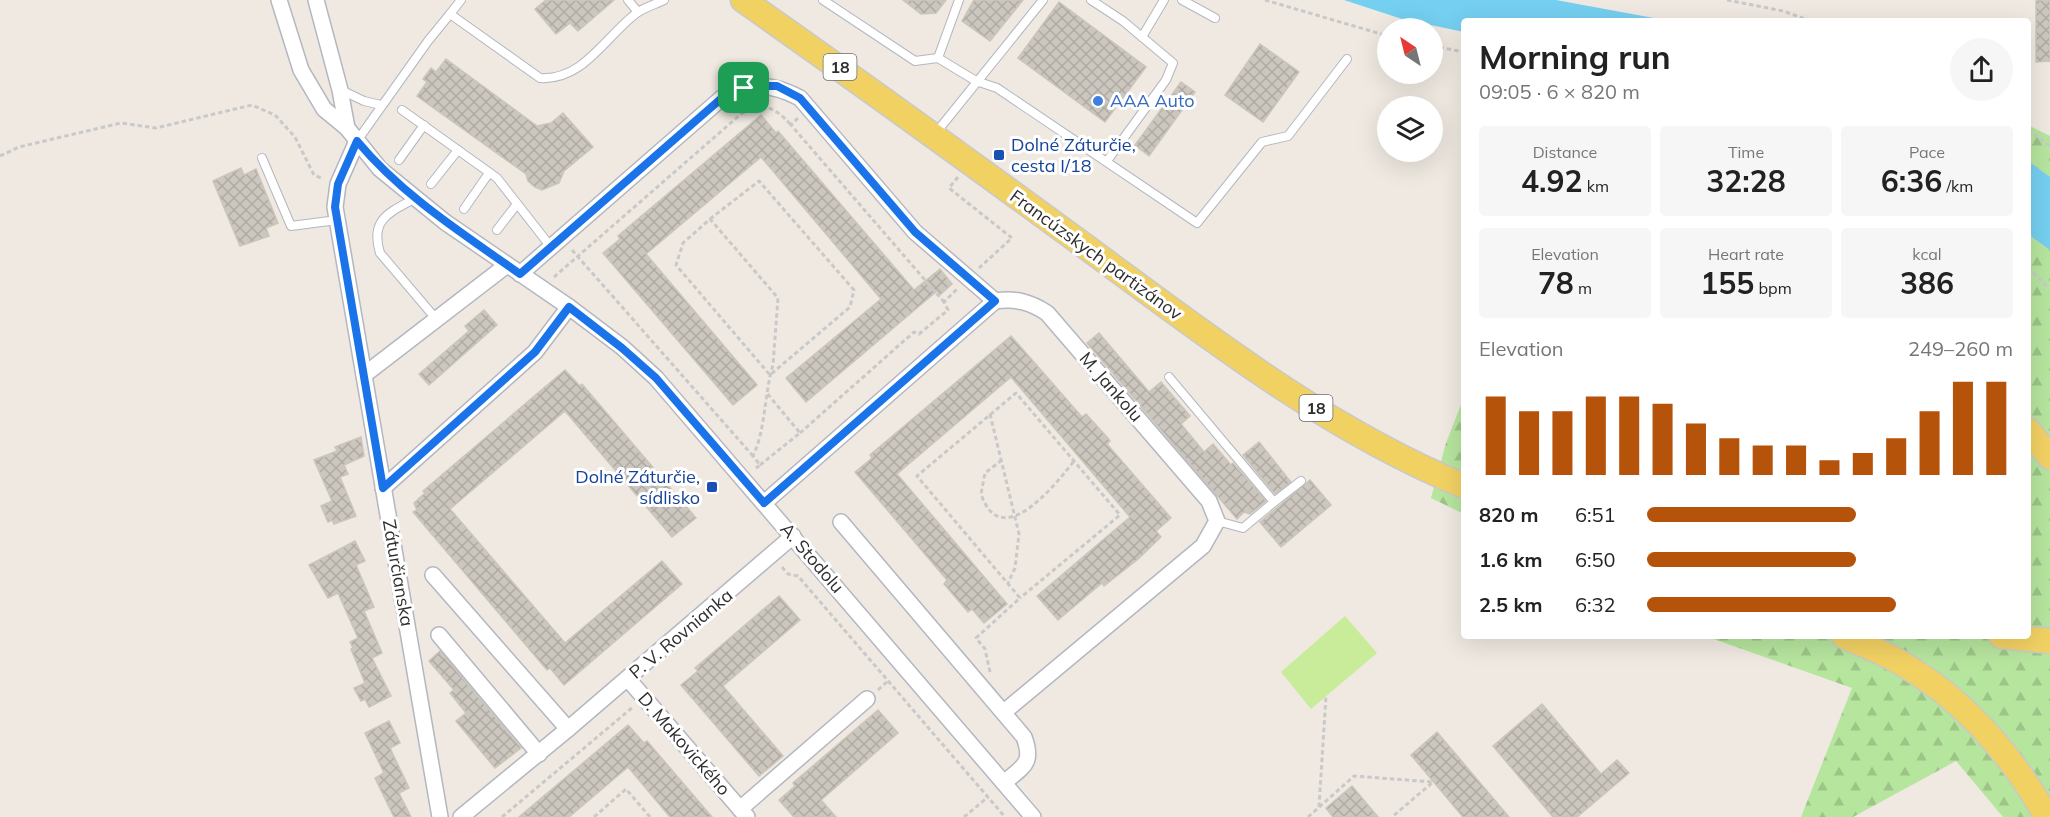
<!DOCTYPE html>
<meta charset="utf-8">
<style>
body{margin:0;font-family:Mulish,sans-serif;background:#f6f6f6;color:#222;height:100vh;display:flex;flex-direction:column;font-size:22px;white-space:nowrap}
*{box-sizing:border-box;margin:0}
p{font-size:20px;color:#767676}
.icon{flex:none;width:33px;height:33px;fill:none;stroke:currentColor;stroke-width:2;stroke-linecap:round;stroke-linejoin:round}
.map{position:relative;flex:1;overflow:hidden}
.side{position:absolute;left:1461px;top:18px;width:570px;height:621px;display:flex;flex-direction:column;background:#fff;border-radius:6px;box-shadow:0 6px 24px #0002}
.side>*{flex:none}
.needle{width:39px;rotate:325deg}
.controls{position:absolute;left:1377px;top:18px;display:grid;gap:12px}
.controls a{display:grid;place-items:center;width:66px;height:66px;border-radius:50%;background:#fff;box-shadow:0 6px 24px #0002;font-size:30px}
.pin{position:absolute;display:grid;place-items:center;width:51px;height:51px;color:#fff;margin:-26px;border-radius:12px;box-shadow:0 3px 9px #0006}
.round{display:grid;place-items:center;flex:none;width:63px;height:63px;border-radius:32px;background:#f6f6f6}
.headline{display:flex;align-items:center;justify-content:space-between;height:102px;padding:0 18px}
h1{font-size:33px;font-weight:700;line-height:45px}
.stats{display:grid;grid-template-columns:repeat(3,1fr);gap:9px;height:102px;padding:6px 18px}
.stats div{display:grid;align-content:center;border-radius:6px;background:#f6f6f6;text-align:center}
.stats b{font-size:30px;font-weight:700}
.stats small{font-size:16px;font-weight:400}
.stats p{font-size:16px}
.chart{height:168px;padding:12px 18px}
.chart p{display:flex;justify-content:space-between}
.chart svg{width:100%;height:108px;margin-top:6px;stroke:#b45309;stroke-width:6}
ul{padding:0 18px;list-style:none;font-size:20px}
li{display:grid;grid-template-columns:96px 72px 1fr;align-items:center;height:45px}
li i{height:15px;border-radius:8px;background:#b45309}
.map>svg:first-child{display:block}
</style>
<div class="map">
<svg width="2050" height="817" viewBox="0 0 2050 817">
<defs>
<pattern id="forest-firs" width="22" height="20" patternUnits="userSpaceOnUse" patternTransform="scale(1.5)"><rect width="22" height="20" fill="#b6e59e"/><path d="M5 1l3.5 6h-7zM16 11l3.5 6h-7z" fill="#9dc588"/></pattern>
<pattern id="building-cross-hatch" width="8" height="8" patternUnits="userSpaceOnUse" patternTransform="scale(1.5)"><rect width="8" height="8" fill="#cbc7bf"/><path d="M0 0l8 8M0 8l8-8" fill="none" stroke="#afaba4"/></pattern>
</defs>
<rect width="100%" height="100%" fill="#efe9e1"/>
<g fill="url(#forest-firs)">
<polygon points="2028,125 2050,136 2050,817 2003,817 1956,761 1853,817 1801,817 1852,688 1705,636 2028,636"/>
<polygon points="1464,397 1464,514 1431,498 1446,443"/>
</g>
<polygon fill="#c9ec9a" points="1345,616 1377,653 1311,709 1281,672"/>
<g fill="#75cff0">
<polygon points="1344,0 1556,0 1670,21 1464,21 1464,32 1402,19"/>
<polygon points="2028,161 2050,177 2050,250 2028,234"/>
</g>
<g fill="url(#building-cross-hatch)" stroke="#cbc5ba" stroke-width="1.5">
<polygon points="546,0 614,0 578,31 570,23 556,34 535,9"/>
<polygon points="903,0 946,0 936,13 921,14"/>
<polygon points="974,0 1023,0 990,41 962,21"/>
<polygon points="2036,0 2050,0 2050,61 2036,62"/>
<polygon points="1059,2 1146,67 1105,122 1018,58"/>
<polygon points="1260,44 1299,72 1263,122 1225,95"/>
<polygon points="446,59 537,126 551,123 563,113 593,147 564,171 559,183 542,190 535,187 528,181 526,174 417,96 427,82 423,79 431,68 436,72"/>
<polygon points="1181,82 1195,92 1149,156 1135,145"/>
<polygon points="761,115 776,133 778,131 914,290 940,269 952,284 940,295 937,291 806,402 786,378 881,299 761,157 646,254 757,385 733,405 603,253 620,239 618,236"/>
<polygon points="241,168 244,175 256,169 278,223 266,228 269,236 240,246 213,181"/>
<polygon points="484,310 497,325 429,385 419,374 469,331 465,326"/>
<polygon points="1099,333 1149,392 1161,382 1190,416 1181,424 1204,452 1213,444 1231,465 1233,463 1266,501 1250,514 1244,512 1237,519 1087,343"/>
<polygon points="1011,336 1082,417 1086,414 1106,436 1110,441 1107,444 1171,518 1156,531 1161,537 1137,560 1104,586 1102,583 1058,620 1037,596 1130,517 1011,377 897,474 1007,604 984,623 972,609 968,612 944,584 947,580 855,472 872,458 870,455"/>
<polygon points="565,370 580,386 582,384 696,518 672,537 565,411 450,509 565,643 662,561 682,584 564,685 550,668 547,670 413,512 417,510 414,503 425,493 423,491"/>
<polygon points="361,437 364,456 344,465 348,474 340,477 356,516 334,524 332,520 328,522 321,506 332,501 314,460 337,451 335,447"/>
<polygon points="1259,442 1291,482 1275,494 1243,455"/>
<polygon points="1310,480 1331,505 1281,547 1260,522"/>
<polygon points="355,541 365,561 356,565 374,607 364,611 382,653 372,658 391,696 369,707 365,699 361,701 354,688 365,683 351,649 353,648 350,642 358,638 338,593 328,598 309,565"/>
<polygon points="779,596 800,620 723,686 783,756 759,776 681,685 698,671 695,668"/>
<polygon points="440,651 521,748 495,768 456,721 466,713 450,693 454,690 429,661"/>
<polygon points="1542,704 1601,774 1617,760 1629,773 1577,817 1553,817 1493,746"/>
<polygon points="878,710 898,733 821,800 836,817 794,817 779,800 795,786 793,783"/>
<polygon points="389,721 400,743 390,748 409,788 399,793 411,817 394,817 375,778 384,773 365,733"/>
<polygon points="628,725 644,743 647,741 712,817 670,817 628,767 569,817 519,817"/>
<polygon points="1437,732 1509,817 1463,817 1411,755"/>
<polygon points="1352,786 1378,817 1333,817 1326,808"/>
</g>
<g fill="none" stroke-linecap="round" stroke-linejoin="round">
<g stroke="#b4b7c1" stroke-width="10">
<g id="service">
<polyline points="628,0 638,12"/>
<polyline points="823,0 915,61 938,58 976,81 997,88 1197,223 1262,142 1288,136 1347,59"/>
<polyline points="1091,0 1123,21 1173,63 1166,80 1107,161"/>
<polyline points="1182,0 1215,18"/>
<polyline points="450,14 461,0"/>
<polyline points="1142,37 1164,0"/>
<polyline points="938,58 959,0"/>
<polyline points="341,90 364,101 381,105"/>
<polyline points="402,110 497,178 551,247"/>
<polyline points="935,134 1043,0"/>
<path d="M357,141L428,41L450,14L540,78C584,81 606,35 638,12C646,7 656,4 664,0"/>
<polyline points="262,158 291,226 337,220"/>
<polyline points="399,160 424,125"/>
<polyline points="431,184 458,150"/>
<path d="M414,199C388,213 370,220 380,253L437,320"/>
<polyline points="464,209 489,173"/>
<polyline points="497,230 517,204"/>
<polyline points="1169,377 1274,502 1243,528 1217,521"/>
<polyline points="1274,502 1301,481"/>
</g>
</g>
<g stroke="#b4b7c1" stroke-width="18">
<g id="minor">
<polyline points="279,0 301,70 324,109 347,128 380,169 445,222 569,307 622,347 656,378 1033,817"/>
<polyline points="316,0 340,90 347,128"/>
<polyline points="357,141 338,184 335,207 440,817"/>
<path d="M520,274L723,97C755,84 768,82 800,98L915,232L995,301"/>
<polyline points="364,375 507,265"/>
<polyline points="383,488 535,352 569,307"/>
<path d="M764,503L995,301C1016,298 1030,302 1047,313L1209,501L1217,521L1203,546L1004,712"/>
<path d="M841,522L1024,737C1034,764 1023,766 1004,783"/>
<polyline points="433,575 568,729"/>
<polyline points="439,635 539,754"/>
<polyline points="628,679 747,817"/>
<polyline points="740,809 867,699"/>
<polyline points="461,817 568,729 793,536"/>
</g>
</g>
<g stroke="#c9c9c9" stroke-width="27">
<g id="primary">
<path d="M743,0C857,80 970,162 1082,244C1203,333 1324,428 1464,486"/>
<polyline points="2028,430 2050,457"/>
<path d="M1844,636C1860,644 1878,650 1894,659C1960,695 2010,752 2047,817"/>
<polyline points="2001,636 2050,641"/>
</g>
</g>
<g stroke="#c9c9c9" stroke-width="3" stroke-dasharray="4.5 3" stroke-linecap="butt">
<polyline points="1265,0 1388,36"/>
<polyline points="1727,0 1783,11 1811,21"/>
<polyline points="1432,46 1464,52"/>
<polyline points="798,118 791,125 944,302"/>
<polyline points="2028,130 2050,146"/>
<polyline points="0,156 19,147 121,123 156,128 252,105 275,115 295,137 314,175 323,179"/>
<polyline points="958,177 949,188 1012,238 979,268"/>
<path d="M710,219L759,181L854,290L850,307L770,375L676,265L683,243L710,219L778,298L773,365C764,394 766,429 753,456L760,465L755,469"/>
<polyline points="572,250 753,456"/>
<polyline points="2028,267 2050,289"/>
<path d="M554,277L741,114C762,101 775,107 791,125"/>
<polyline points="990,414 1019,534 1015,568 1008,583"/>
<polyline points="800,433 914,332 919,334 948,310 944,302 957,289"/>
<path d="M1002,460L985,473L981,494C1001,554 1056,484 1074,461"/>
<polyline points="760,465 800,433 766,392"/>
<polyline points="782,567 788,574 798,576 1005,817"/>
<polyline points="990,672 985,649 976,638 1020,598 917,476 1016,393 1120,515 1020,598"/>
<polyline points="878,690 888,681"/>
<polyline points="1319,807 1326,696"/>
<polyline points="502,817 633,707"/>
<polyline points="594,817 626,789 650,817"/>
<polyline points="964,817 988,797"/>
<polyline points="1308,817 1354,776 1433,782 1392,817"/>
</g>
<use href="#service" stroke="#fff" stroke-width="8"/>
<use href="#minor" stroke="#fff" stroke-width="15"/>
<use href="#primary" stroke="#f2d163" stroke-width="24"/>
</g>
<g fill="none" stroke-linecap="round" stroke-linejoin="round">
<g stroke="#fff" stroke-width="12">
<path id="route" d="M759,86H777L800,98L915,232L995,301L764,503L656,378L622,348L569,307L535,352L383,488L335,207L338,184L357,141C403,196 462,233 520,274L723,97Z"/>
</g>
<use href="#route" stroke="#1a73e8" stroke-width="8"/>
</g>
<circle fill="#3f7fe0" stroke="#fff" stroke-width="2" cx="1098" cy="101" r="6"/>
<g fill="#1a4fb4" stroke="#fff" stroke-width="2">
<rect x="993" y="149" width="12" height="12" rx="3"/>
<rect x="706" y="481" width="12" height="12" rx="3"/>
</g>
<g text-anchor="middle" stroke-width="6" stroke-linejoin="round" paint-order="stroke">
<g fill="#fff" stroke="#6d6d6d" stroke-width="1.5">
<rect x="823.5" y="54" width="33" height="26" rx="4.5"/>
<rect x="1299.5" y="395" width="33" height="26" rx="4.5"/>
</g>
<g font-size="16" font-weight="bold" fill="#2e2e2e">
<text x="840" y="73">18</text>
<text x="1316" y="414">18</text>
</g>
<g font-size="18" fill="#366cbe" stroke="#fff" text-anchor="start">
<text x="1110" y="107">AAA Auto</text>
</g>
<g font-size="18" fill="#164399" stroke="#fff" text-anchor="start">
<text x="1011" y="151">Dolné Záturčie,<tspan x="1011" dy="21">cesta I/18</tspan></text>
<text x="700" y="483" text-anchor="end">Dolné Záturčie,<tspan x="700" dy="21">sídlisko</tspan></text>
</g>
<g font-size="18" fill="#2e2e2e" stroke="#fff">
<text transform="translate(1096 255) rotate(36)" y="6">Francúzskych partizánov</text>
<text transform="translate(1111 387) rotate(49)" y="6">M. Jankolu</text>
<text transform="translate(812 558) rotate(49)" y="6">A. Stodolu</text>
<text transform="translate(398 573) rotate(80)" y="6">Záturčianska</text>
<text transform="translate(681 634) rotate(-40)" y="6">P. V. Rovnianka</text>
<text transform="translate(684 744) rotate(49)" y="6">D. Makovického</text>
</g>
</g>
</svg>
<div class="controls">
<a><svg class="needle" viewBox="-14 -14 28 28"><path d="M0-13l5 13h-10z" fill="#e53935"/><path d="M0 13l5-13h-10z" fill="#767676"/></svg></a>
<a><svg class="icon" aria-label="layers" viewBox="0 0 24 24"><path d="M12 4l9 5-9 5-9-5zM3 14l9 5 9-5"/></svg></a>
</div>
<div class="pin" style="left:744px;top:88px;background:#1e9e55"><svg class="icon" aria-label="arrive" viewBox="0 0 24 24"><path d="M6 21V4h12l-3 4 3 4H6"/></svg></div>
<section class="side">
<div class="headline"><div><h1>Morning run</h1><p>09:05 · 6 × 820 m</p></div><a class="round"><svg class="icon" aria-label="share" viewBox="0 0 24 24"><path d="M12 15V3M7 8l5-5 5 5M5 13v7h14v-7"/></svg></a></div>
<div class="stats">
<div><p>Distance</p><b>4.92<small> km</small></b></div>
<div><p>Time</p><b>32:28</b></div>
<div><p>Pace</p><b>6:36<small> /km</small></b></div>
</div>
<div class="stats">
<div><p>Elevation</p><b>78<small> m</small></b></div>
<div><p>Heart rate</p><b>155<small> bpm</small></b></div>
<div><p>kcal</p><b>386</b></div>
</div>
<div class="chart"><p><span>Elevation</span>249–260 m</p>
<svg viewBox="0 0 160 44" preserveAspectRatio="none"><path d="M5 44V12M15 44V18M25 44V18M35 44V12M45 44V12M55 44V15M65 44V23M75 44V29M85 44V32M95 44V32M105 44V38M115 44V35M125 44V29M135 44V18M145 44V6M155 44V6"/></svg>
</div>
<ul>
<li><b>820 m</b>6:51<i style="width:57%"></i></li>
<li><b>1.6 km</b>6:50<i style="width:57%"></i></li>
<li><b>2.5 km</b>6:32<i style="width:68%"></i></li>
</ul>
</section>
</div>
